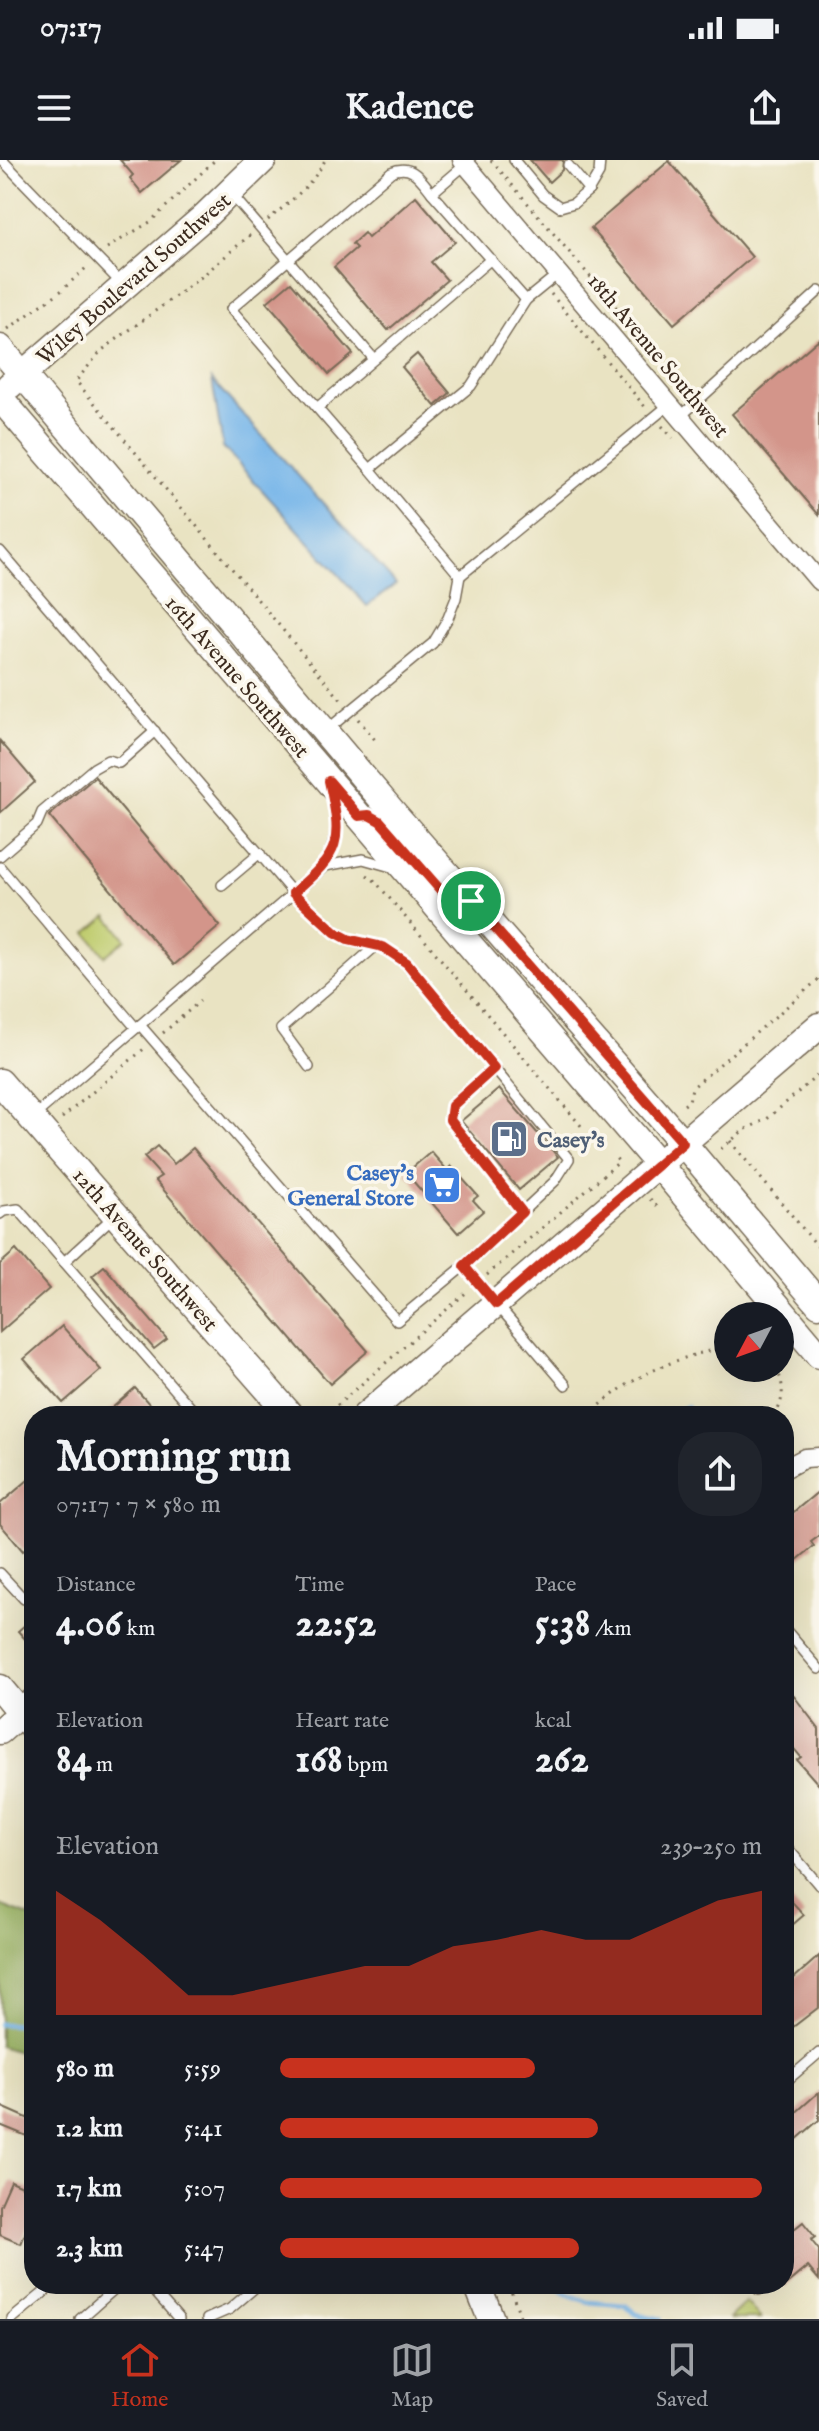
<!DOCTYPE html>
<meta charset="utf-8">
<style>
body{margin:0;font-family:"IM FELL English",serif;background:#20242c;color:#f1f3f6;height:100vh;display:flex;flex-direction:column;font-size:30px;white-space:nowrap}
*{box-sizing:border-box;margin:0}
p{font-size:26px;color:#9ea1a6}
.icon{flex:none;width:44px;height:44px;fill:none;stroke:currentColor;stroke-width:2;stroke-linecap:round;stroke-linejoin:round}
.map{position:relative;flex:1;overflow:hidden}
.details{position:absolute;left:24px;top:1246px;width:770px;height:888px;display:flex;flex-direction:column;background:#171b24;border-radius:32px;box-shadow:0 8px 32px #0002}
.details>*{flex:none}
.needle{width:52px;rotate:229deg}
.controls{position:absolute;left:714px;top:1142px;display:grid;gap:16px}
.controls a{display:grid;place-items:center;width:80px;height:80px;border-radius:50%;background:#171b24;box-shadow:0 8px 32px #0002;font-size:40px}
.pin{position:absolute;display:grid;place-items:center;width:68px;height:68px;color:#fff;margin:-34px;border:4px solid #fff;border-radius:50%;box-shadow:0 2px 8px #0007}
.round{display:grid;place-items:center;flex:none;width:84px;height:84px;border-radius:32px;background:#20242c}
.overview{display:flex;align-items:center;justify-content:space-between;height:136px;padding:0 32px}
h1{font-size:44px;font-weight:800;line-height:60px}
.metrics{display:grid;grid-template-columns:repeat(3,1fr);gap:12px;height:136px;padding:8px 32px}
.metrics div{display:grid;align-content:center}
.metrics b{font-size:40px;font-weight:800}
.metrics small{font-size:22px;font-weight:400}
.metrics p{font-size:22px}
.chart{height:224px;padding:16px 32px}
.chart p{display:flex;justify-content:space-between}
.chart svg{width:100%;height:144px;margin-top:8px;fill:#c8321e;opacity:.7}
ul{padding:0 32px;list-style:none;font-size:26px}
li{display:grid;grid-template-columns:128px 96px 1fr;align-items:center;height:60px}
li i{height:20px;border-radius:10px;background:#c8321e}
.status{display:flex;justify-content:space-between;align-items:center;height:56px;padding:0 40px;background:#171b24;direction:ltr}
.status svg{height:22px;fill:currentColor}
header{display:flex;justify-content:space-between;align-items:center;height:104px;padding:0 32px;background:#171b24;font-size:36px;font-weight:800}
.tabs{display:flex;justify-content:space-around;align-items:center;height:112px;border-top:2px solid #363941;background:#171b24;font-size:22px;color:#9ea1a6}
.tabs a{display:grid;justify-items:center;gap:4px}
.tabs .current{color:#c8321e}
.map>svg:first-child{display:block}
</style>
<div class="status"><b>07:17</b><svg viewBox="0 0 49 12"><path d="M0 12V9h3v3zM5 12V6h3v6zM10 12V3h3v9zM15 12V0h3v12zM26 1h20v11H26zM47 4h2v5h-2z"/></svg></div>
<header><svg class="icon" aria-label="menu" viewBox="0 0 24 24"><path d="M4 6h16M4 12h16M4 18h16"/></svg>Kadence<svg class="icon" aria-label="share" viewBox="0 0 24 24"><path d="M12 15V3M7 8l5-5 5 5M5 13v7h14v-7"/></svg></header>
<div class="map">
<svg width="819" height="2159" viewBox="0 0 819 2159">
<rect width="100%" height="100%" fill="#fbf7ec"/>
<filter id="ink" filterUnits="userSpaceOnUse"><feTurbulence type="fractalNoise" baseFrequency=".0125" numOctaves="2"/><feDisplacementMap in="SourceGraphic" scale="16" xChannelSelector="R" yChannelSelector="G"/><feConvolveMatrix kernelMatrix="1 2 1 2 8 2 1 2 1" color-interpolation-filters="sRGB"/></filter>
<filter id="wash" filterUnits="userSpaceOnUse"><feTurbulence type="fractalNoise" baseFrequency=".006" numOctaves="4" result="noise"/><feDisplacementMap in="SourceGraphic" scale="32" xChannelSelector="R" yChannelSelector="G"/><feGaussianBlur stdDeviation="1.8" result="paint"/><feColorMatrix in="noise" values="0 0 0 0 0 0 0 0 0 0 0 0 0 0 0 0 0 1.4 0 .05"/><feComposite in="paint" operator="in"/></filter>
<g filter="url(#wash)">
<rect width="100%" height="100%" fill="#e9e3c2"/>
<g fill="#bfcc6e" stroke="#7d7b46" stroke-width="2">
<polygon points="107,756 126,779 105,796 87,773"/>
<polygon points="746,2142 761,2159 730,2159 729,2158"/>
</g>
<polygon fill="#97b061" stroke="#696d40" stroke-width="2" points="0,1745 34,1758 34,1897 0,1886"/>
<polygon fill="#76b5e9" stroke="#587084" stroke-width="2" points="212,220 396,424 367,446 223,287"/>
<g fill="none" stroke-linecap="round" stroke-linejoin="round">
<g stroke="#76b5e9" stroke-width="5">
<polyline points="670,1256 687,1247"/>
<polyline points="0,1864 21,1865 34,1875"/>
<polyline points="552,2124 565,2133 588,2142 625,2145 636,2154 660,2159"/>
</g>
</g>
<g id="blocks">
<g fill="#d3958a">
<polygon points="120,0 181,0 142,33 130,18 133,15"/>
<polygon points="530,0 563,0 562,10 549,22"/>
<polygon points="669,1 752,97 674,164 591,68"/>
<polygon points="416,36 455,82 431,102 447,120 388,170 334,107 356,88 352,84 364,73 368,78"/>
<polygon points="291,122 353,194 329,214 267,142"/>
<polygon points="819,179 819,355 732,254"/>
<polygon points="417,194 450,233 435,246 402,207"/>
<polygon points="0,581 35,622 0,653"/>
<polygon points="95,617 220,766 174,805 49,656"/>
<polygon points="499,929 558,997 519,1030 461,961"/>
<polygon points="157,986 174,1004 193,988 368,1191 330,1224 155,1020 161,1016 144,997"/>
<polygon points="431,992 447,1010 451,1006 478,1036 473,1040 483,1051 458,1073 406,1013"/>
<polygon points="16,1090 49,1129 0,1172 0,1104"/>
<polygon points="104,1106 167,1179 154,1189 92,1116"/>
<polygon points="62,1166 101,1210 63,1243 24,1199"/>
<polygon points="135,1228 160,1256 103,1256"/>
<polygon points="34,1315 34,1382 23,1391 0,1364 0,1344"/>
<polygon points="819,1331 819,1376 811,1382 814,1386 796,1401 793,1398 784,1405 784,1360"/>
<polygon points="34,1457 34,1489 18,1471"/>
<polygon points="784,1523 819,1569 819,1625 797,1600 801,1597 784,1577"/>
<polygon points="784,1733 804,1755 784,1772"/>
<polygon points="819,1796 819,1847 784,1874 784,1827"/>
<polygon points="819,1932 819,1960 796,1980 784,1963"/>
<polygon points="0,1946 34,1961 34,1979 0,1965"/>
<polygon points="11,2021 34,2031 34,2052 21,2084 0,2075 0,2046"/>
<polygon points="803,2062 815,2077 811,2080 819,2090 819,2120 808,2107 784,2127 784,2077"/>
</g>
</g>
</g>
<g filter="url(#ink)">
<use href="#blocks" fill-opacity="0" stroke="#786b57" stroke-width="2"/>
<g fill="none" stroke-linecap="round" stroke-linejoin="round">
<g stroke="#786b57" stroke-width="12">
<g id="lane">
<polyline points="2,0 122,124"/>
<polyline points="514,0 543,35 560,47 574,43 589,30 568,5"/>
<polyline points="589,30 599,13 600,0"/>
<polyline points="432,33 526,140"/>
<polyline points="232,35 374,199"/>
<polyline points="558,114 526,140 471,226 370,309 460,416 669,245"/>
<polyline points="317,248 491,99"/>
<polyline points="680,257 819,131"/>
<path d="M370,309L231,149L391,12C412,3 420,18 432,33L466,4"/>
<polyline points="0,391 293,733 335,772 348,779 383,787 407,803 569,999 555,1021 464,1106"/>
<polyline points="328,569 433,483 448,458 456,438 460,416"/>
<polyline points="0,696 37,664 42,652 94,608 108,600 119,603 155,571"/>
<polyline points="325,706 363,699 395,708"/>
<polyline points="0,707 136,868"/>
<polyline points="222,725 260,693"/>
<polyline points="140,865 397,1161 464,1106 566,1225"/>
<polyline points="309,907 281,869 377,785"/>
<polyline points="494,908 452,946 450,960 522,1052"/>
<path d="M34,956L325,706C336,679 340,668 333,639"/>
<polyline points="0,1054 4,1051 18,1049 198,1256"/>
<polyline points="64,1102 113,1057"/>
<polyline points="0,1413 24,1439 34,1439"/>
<polyline points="784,1468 819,1509"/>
<polyline points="784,1684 819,1725"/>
<polyline points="784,1923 819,1893"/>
<polyline points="148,2124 179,2159"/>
<polyline points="753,2124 759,2130"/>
<polyline points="12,2159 54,2124"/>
<polyline points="80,2159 120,2124"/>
<polyline points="207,2159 230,2149 259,2124"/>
</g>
</g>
<g stroke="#786b57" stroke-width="21">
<g id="street">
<polyline points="462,0 819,421"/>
<polyline points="784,1309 805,1298 819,1297"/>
</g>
</g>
<g stroke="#786b57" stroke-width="29">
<g id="secondary">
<polyline points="0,188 391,650 683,983 819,1144"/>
<polyline points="9,226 205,56 263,0"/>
<polyline points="0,238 658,1004 819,1195"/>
<polyline points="0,922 291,1256"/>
<polyline points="365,1256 819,866"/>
<polyline points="0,1528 34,1569"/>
<polyline points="0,1571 34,1541"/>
<polyline points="477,2124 491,2159"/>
</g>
</g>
<g stroke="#786b57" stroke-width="3" stroke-dasharray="2 6" stroke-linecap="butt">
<polyline points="491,0 661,200"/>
<path d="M268,60C289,42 313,25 325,0"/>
<polyline points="250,75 200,118 101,191 76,221 342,541"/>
<polyline points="107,88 150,62 215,0"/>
<polyline points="551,134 646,248"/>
<polyline points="8,169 61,131 87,107"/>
<polyline points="662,266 673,278"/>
<polyline points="358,559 376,581"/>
<polyline points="367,715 375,721 582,967"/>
<polyline points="163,873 200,841"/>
<polyline points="684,945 689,941 692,928 819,819"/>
<polyline points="62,958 145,888"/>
<polyline points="730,981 819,1088"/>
<polyline points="721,989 744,970 767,959 819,914"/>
<polyline points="650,1039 656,1045 661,1040"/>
<polyline points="487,1115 619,1002 614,996"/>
<polyline points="325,1256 469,1130"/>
<path d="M589,1256C625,1218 677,1196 728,1187"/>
<path d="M775,1256C784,1239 785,1225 776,1208"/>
<polyline points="509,2124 521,2159"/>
</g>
<use href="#lane" stroke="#fff" stroke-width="9"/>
<use href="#street" stroke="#fff" stroke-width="18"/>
<use href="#secondary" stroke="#fff" stroke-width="26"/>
</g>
</g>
<g fill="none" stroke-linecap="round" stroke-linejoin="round" filter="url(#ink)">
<g stroke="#fff" stroke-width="16">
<path id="route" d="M329,621L359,656L369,655L380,661L443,733L456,740L471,741L683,983L496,1144L464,1106L522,1052L450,960L452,946L494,908L407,803L383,787L348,779L335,772L293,733C341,692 343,683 329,621Z"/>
</g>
<use href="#route" stroke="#c8321e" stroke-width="10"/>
</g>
<defs>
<g id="fuel-square" transform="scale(2)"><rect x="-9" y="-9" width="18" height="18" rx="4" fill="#5c6f8a" stroke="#fbf7ec"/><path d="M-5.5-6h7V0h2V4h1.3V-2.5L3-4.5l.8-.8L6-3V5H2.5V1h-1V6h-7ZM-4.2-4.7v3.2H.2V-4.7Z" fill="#fff"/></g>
<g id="supermarket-square" transform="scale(2)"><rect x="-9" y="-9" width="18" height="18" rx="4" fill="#3f7fe0" stroke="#fbf7ec"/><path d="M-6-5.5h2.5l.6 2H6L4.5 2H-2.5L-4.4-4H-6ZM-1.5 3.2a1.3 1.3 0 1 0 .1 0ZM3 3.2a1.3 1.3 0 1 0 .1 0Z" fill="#fff"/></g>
</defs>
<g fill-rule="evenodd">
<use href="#fuel-square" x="509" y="979"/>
<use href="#supermarket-square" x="442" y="1025"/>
</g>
<g text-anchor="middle" stroke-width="7" stroke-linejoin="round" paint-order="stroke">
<g font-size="22" fill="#3b2a1e" stroke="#fbf7ec">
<text transform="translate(133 118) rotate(-41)" y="8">Wiley Boulevard Southwest</text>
<text transform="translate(659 195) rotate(50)" y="8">18th Avenue Southwest</text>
<text transform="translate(238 516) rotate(49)" y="8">16th Avenue Southwest</text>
<text transform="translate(146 1089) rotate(49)" y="8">12th Avenue Southwest</text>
</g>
<g font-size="22" font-weight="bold" fill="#4e5e75" stroke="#fbf7ec" text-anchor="start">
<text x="537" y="987">Casey's</text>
</g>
<g font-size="22" font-weight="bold" fill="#366cbe" stroke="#fbf7ec" text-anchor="end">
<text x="414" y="1020">Casey's<tspan x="414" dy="25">General Store</tspan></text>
</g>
</g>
</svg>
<div class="controls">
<a><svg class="needle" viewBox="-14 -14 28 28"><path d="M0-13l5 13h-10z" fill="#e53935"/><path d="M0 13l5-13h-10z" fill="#9ea1a6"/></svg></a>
</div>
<div class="pin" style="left:471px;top:741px;background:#1e9e55"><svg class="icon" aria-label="arrive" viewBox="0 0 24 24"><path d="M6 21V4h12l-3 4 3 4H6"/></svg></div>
<section class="details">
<div class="overview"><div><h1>Morning run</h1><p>07:17 · 7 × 580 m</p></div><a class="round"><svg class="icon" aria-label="share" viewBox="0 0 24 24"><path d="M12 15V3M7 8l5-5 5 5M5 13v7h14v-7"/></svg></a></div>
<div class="metrics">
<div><p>Distance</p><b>4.06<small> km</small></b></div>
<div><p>Time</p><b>22:52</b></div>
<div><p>Pace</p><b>5:38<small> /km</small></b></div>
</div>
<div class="metrics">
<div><p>Elevation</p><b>84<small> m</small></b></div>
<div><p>Heart rate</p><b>168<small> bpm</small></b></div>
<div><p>kcal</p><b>262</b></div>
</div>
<div class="chart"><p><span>Elevation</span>239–250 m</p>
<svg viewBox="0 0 160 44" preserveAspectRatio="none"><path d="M0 44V6L10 15L20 26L30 38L40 38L50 35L60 32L70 29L80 29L90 23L100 21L110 18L120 21L130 21L140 15L150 9L160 6V44z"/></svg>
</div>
<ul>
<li><b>580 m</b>5:59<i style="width:53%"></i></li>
<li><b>1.2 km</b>5:41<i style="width:66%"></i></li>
<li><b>1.7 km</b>5:07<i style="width:100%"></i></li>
<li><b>2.3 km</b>5:47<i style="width:62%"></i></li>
</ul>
</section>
</div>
<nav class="tabs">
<a class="current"><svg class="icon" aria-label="home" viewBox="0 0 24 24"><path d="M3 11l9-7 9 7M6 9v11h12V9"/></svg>Home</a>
<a><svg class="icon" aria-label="map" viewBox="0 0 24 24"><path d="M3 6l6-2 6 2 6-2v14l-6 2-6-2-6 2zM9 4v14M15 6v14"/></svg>Map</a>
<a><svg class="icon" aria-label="saved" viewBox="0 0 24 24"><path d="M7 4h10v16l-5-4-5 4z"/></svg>Saved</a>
</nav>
